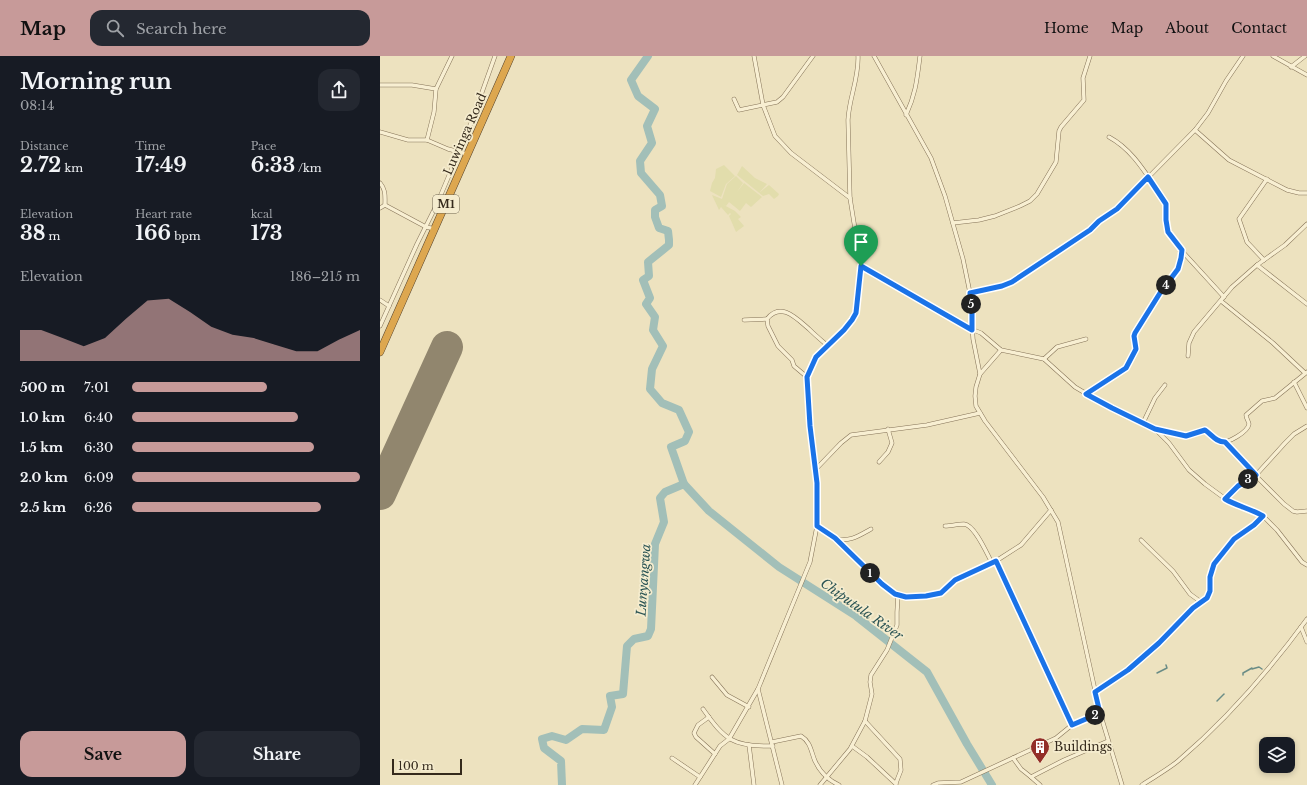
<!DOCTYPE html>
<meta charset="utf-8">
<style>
body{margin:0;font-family:"Libre Baskerville",serif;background:#242831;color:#f1f3f6;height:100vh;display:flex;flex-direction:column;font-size:15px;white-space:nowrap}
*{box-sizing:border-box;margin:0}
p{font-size:13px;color:#9ea1a6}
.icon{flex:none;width:22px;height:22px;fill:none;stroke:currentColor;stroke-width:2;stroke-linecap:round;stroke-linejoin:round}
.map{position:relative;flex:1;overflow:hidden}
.panel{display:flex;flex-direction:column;background:#171b24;width:380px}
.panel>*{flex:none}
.controls{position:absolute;left:879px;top:681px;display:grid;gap:8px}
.controls a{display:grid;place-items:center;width:36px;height:36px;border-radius:8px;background:#171b24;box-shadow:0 2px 6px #0003;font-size:20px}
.scale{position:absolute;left:12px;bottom:10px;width:70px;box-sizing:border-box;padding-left:4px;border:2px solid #352a1c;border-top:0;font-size:11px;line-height:14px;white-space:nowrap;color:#352a1c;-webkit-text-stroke:3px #f5ecce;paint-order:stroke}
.pin{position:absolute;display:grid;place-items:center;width:34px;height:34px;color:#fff;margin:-41px -17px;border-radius:50% 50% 50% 0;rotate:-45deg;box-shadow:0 0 4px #0007}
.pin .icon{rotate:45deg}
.km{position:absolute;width:20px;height:20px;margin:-10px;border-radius:50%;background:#222;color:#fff;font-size:11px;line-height:20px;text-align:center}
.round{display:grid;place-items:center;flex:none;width:42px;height:42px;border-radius:12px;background:#242831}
.head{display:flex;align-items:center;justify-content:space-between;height:68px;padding:0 20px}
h1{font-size:22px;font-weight:800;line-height:30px}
.metrics{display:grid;grid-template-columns:repeat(3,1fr);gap:6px;height:68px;padding:4px 20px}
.metrics div{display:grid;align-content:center}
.metrics b{font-size:20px;font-weight:800}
.metrics small{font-size:11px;font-weight:400}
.metrics p{font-size:11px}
.chart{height:112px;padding:8px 20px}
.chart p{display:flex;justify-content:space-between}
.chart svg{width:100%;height:72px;margin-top:4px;fill:#c79a99;opacity:.7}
.primary-button{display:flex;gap:8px;margin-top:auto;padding:8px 20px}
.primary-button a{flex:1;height:46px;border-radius:12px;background:#c79a99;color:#111;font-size:16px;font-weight:800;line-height:46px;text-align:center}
.primary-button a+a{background:#242831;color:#f1f3f6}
ul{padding:0 20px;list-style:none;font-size:13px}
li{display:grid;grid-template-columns:64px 48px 1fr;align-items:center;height:30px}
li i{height:10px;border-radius:5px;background:#c79a99}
header{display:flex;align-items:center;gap:24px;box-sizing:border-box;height:56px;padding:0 20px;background:#c79a99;color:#111}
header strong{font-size:19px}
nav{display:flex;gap:22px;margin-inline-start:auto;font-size:14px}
.search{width:280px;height:36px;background:#242831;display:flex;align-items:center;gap:10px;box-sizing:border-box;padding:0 14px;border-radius:12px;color:#9ea1a6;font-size:15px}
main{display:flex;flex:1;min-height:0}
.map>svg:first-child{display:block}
</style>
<header>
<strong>Map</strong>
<div class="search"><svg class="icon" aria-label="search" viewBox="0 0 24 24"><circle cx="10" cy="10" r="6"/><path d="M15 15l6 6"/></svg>Search here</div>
<nav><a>Home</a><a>Map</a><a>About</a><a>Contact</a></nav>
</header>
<main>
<section class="panel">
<div class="head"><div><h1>Morning run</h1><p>08:14</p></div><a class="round"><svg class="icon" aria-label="share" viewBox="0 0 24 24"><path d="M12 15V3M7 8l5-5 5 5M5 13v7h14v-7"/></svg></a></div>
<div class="metrics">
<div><p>Distance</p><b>2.72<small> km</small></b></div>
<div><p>Time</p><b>17:49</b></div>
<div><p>Pace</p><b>6:33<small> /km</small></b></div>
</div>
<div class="metrics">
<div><p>Elevation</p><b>38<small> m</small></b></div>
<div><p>Heart rate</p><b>166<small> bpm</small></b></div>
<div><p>kcal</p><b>173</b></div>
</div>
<div class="chart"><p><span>Elevation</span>186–215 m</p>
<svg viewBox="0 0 160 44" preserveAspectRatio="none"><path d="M0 44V25L10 25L20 30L30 35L40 30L50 18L60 7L70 6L80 14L90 23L100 28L110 30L120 34L130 38L140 38L150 31L160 25V44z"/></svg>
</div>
<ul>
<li><b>500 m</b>7:01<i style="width:59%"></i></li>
<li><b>1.0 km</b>6:40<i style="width:73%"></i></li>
<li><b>1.5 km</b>6:30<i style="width:80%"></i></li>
<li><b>2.0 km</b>6:09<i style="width:100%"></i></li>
<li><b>2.5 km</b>6:26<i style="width:83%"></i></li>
</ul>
<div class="primary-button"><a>Save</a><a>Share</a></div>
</section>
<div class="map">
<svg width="927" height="729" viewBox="0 0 927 729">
<rect width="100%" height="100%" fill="#ede2bf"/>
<g fill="#e2ddac">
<polygon points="344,109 355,120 346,128 341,141 330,135 332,127 335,122 336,113"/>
<polygon points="362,110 375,122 387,128 379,137 389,129 399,138 398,140 394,143 389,138 383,140 357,119"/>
<polygon points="356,120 363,127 357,136 364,127 382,141 371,151 366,147 360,155 349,146 356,137 346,150 342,148 355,155 361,161 358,163 364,170 356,176 349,160 351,158 350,157 348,159 341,151 339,154 332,139 342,143 347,128"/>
</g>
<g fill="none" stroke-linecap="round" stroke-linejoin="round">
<g stroke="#6a8c86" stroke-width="1.5">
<polyline points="777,617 787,612 786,609"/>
<polyline points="863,619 863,617 872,612 872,613 879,611 882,613"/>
<polyline points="837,645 844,638"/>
<polyline points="691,672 715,662"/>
</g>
<g stroke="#a2bfb8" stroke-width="8">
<polyline points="304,428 329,455 399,511 476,560 547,616 587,688 612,729"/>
<polyline points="182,729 181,705 164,692 162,683 172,680 186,684 202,673 224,674 232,651 230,640 243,638 247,590 254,583 268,580 271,573 275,488 284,466 280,442 285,436 304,428 291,391 305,385 309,376 299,354 282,347 270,333 272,313 283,290 273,274 275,261 266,248 270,242 263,224 269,220 268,206 289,189 289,184 288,175 279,172 275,161 275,154 282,150 280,139 261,117 260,105 272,87 267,70 275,53 258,40 251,24 268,0"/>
</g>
<polyline stroke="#91866e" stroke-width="32" points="0,438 67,291"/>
<g stroke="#857358" stroke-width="4.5">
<g id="street">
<polyline points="374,0 383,49 395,80 411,97 470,142"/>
<polyline points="494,0 551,102 565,140 583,203 590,237 593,283 600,318 596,331 595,340 596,350 605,365 663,441 678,466 720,657 742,729"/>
<polyline points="893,0 927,19"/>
<polyline points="911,11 925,0"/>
<polyline points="0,29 32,29 56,33"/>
<polyline points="354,43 359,54 397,46 403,41 433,0"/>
<path d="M526,59C536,37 537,23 540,0"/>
<polyline points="815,74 849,104 907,134 919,137 927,137"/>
<polyline points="0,76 28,84 47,84 68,93 87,98"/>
<polyline points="47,84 54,56 56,33 72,0"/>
<path d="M0,127C6,134 5,140 5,149"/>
<polyline points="0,152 5,149 46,171 55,173"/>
<polyline points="573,167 599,164 615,160 640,150 650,145 657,138 676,106 679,75 681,71 704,44 703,22 710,0"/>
<polyline points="801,194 844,241"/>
<polyline points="884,204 867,186 859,163 887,123"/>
<polyline points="877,209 927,248"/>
<polyline points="481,210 552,250 583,270 601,277 621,294 664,303 695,331 722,347 775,373 789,387 809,414 825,428 851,447 875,456 883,460 897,474 922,506 927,509"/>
<polyline points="590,237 622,230 632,226 709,174 719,165 737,153 815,74 828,57 846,25 863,0"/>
<polyline points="0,244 9,250"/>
<polyline points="841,245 893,287 925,317"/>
<polyline points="364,264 387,263"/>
<polyline points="0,270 37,188 57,148 91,67 115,0"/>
<polyline points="808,300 809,287 814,276 852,231 877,209 905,189 927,168"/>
<polyline points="664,303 677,291 706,283"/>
<polyline points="600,318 621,294"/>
<path d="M427,321L414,310L412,304L398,290L388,270L387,263C401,245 417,263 429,273C435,279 441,284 448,290"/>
<polyline points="914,326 927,352"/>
<path d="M706,338L746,311L757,293L754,280L755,277L780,237L798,213L801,202V194L800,190L788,176L786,165V149L785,145C768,122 755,95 729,81"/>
<polyline points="763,367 775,342 785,329"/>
<path d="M777,373L806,380L825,374C830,377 834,384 840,386C847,388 868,376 869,368C869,366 866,362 866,359L882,345L895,342L927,316"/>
<polyline points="845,386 869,413 904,448 913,455 917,456 927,455"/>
<polyline points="499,406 508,396 512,387 508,373"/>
<polyline points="436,413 461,387 471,379 547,369 600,357"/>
<polyline points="845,443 858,430 876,419 905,387 914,378 927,370"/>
<path d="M437,470C443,473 449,479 455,482C469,487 480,479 491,473"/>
<path d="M565,470C571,470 578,468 584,468C595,469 607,498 612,507"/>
<polyline points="455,482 488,515 515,538 525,541 546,540 561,537 575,524 616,505 641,489 671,454"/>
<polyline points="761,484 793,515 810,538 821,546"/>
<polyline points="616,505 692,669"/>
<polyline points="921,571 927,586"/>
<polyline points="332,621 347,639 369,651"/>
<polyline points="378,633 402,729"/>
<polyline points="715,636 748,614 779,587 813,552 827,542 831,535 830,521 834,508 854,483 874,469 883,460"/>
<path d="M323,653C345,684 353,691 393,690"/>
<polyline points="329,661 318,669 314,677 316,681 335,698"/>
<polyline points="485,665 520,703 521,714 516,727"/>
<path d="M392,686L421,680C431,686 431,696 435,705C440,716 448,724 459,729"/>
<polyline points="369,689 374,729"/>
<polyline points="472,690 487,701 516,728"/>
<polyline points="292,702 320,721"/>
<polyline points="633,702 641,713 651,721 684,704 728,685"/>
<polyline points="651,721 660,729"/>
<path d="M315,729L340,690L349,683L378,633L430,506L437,470L438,439L436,413L430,370L427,321L436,301L464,274L472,264L476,257L481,210L470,142L468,64C469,42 479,22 478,0"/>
<polyline points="440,729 470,693 485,665 492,638 490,626 491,619 507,594 517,569 517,556 518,539"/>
<polyline points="553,729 558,727 581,726 676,682 692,669 720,657"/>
<path d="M762,729C774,721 787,714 798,705C847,663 889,615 927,563"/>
</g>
</g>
<g stroke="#53412c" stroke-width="8">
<polyline id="highway" points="0,296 131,0"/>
</g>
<use href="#street" stroke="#f8efd2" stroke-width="3.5"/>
<use href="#highway" stroke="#dda74f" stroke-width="7"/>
</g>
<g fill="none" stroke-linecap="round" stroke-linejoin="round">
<g stroke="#fff" stroke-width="8">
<path id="route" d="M768,121L786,148V164L788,176L802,194L801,202L798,213L780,237L755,277L754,280L756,293L746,312L706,338L732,352L775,373L806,380L825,374C832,379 836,386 845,386L876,419L858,430L845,443C857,450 871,453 883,460L874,469L854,483L834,508L830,521V535L827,542L813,552L779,587L748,614L715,636L720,657L692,669L616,505L575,524L561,537L546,540L526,541L515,538L502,528L455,482L437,470V427L430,370L427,321L436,301L464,274L472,264L476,257L481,210L592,274V256L590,237L622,230L632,226L710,174L719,165L737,153Z"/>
</g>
<use href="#route" stroke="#1a73e8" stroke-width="5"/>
</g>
<defs>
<g id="building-pin" transform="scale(1)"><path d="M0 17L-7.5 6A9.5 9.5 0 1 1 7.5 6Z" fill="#932e28" stroke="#f5ecce"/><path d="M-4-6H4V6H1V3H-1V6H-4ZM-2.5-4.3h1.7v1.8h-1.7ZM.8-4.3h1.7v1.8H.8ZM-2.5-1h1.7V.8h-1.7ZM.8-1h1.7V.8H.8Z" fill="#fff"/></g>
</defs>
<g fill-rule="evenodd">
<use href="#building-pin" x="660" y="691"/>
</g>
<g text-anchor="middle" stroke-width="3.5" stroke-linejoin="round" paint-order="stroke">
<rect fill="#f5ecce" stroke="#6f6451" stroke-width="1" x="53" y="139" width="26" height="18" rx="3"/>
<g font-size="11" font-weight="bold" fill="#352a1c">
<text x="66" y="152">M1</text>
</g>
<g font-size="12" fill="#352a1c" stroke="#f5ecce">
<text transform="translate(85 78) rotate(-66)" y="4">Luwinga Road</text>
</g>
<g font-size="12" fill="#352a1c" stroke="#f5ecce" text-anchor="start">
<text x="674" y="695">Buildings</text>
</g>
<g font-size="13" font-style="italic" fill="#2b5454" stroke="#f5ecce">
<text transform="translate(263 524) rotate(-86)" y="5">Lunyangwa</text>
<text transform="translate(482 553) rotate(35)" y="5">Chiputula River</text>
</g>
</g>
</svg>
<div class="controls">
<a><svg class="icon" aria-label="layers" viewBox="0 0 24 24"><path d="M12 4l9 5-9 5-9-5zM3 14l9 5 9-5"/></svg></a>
</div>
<div class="scale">100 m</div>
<div class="pin" style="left:481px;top:210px;background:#1e9e55"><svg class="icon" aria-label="arrive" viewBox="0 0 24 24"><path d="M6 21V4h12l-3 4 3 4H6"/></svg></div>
<b class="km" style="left:490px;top:517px">1</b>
<b class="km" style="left:715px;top:659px">2</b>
<b class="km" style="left:868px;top:423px">3</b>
<b class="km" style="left:786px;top:229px">4</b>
<b class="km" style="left:591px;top:248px">5</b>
</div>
</main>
